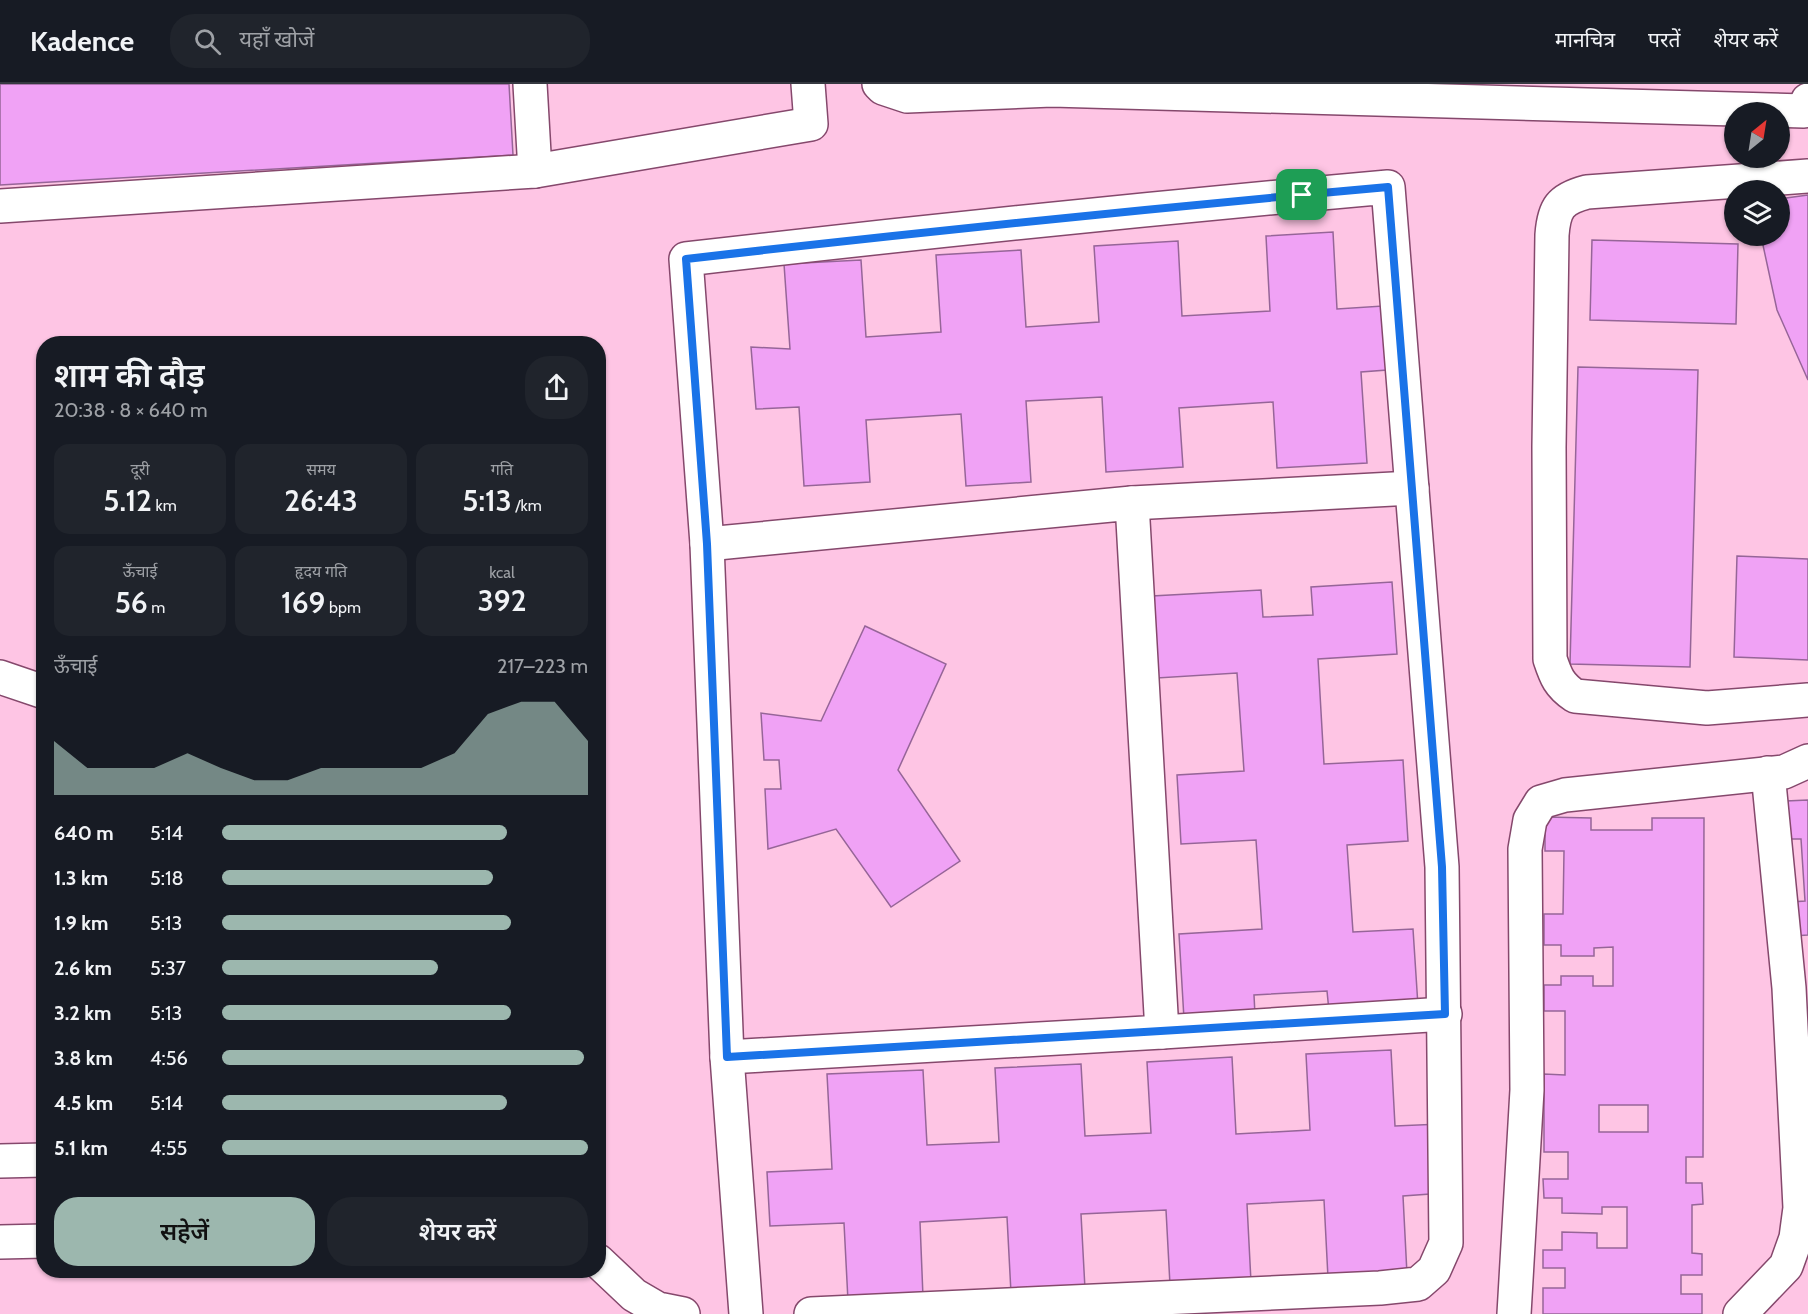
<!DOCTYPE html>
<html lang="hi">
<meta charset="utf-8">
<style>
body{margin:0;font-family:Cabin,"Noto Sans Devanagari",sans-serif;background:#20242c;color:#f1f3f6;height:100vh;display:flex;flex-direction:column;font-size:22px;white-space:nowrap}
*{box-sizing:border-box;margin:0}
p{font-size:20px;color:#9ea1a6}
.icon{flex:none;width:33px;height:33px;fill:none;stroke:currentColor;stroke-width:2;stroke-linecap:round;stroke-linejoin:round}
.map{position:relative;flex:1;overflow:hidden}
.drawer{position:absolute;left:36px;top:252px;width:570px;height:942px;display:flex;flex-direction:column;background:#171b24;border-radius:24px;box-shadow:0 2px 4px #0004}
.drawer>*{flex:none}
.needle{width:39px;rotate:30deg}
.buttons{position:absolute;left:1724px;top:18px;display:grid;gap:12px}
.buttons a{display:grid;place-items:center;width:66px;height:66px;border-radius:50%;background:#171b24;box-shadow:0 2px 4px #0004;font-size:30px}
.pin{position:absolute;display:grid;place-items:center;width:51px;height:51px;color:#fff;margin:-26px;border-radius:12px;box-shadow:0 3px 9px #0006}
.round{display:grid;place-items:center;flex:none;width:63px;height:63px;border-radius:24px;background:#20242c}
.headline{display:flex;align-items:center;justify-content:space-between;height:102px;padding:0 18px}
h1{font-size:33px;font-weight:600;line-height:45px}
.stats{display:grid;grid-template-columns:repeat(3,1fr);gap:9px;height:102px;padding:6px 18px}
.stats div{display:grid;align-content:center;border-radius:15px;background:#20242c;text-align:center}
.stats b{font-size:30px;font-weight:600}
.stats small{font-size:16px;font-weight:400}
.stats p{font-size:16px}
.chart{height:168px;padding:12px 18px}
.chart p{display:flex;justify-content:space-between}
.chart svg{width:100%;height:108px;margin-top:6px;fill:#9cb7ae;opacity:.7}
.action{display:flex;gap:12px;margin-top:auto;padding:12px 18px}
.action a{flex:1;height:69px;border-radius:24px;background:#9cb7ae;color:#111;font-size:24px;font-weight:600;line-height:69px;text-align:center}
.action a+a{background:#20242c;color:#f1f3f6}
ul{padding:0 18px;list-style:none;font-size:20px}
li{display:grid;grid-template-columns:96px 72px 1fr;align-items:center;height:45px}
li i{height:15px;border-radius:8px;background:#9cb7ae}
header{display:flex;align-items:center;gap:36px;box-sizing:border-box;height:84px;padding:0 30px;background:#171b24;border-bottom:2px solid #363941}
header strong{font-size:28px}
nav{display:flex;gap:33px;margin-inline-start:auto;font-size:21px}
.search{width:420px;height:54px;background:#20242c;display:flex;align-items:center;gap:15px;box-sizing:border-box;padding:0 21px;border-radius:24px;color:#9ea1a6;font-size:22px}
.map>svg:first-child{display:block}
</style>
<header>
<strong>Kadence</strong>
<div class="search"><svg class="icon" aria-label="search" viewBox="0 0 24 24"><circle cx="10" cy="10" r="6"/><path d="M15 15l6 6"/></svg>यहाँ खोजें</div>
<nav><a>मानचित्र</a><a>परतें</a><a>शेयर करें</a></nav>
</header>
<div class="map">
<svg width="1808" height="1230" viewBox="0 0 1808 1230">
<rect width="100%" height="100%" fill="#fec5e4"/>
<g fill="#f0a2f5" stroke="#966598" stroke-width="1.5" fill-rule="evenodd">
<polygon points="0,0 509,0 513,71 0,101"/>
<polygon points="1808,111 1808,296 1777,226 1761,152 1779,152 1779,115"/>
<polygon points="1333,148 1337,225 1383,222 1387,286 1361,288 1367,379 1277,384 1273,318 1179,324 1183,383 1106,388 1102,313 1026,317 1031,398 966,402 961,330 866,336 870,398 804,402 799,323 756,325 751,263 790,265 784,180 861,176 866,253 941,248 936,171 1021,166 1026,243 1099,238 1094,162 1178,157 1182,232 1270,227 1266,152"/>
<polygon points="1592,156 1738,160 1736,240 1590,236"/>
<polygon points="1578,283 1698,286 1690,583 1570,580"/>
<polygon points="1737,472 1808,475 1808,576 1734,573"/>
<polygon points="1392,498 1397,570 1318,575 1324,680 1403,676 1408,757 1347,761 1353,848 1413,845 1418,922 1329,927 1327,907 1254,911 1255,931 1184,935 1179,850 1262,845 1256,756 1181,760 1177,691 1244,687 1237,589 1157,594 1152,512 1261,506 1263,533 1313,531 1311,503"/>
<polygon points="865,542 946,580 898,686 960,777 891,823 836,745 768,765 765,705 781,705 779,676 764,676 761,629 821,637"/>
<polygon points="1808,716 1808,851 1793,852 1791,818 1805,817 1801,755 1788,755 1786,717"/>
<path d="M1545,733L1591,734V746H1652V734H1704L1703,1073H1686V1099H1702L1703,1120L1692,1121V1169L1702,1170V1191H1681V1210H1702V1230H1543V1204H1565V1184H1543V1166H1562V1148L1597,1149V1164H1627V1123H1602V1130L1562,1129V1114H1544L1543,1095H1568V1068H1544V990L1565,991V927H1544V901H1561V892H1593V902H1613V863L1594,864V872H1561V861H1544V830H1563L1564,767H1545ZM1599,1021H1648V1048H1599Z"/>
<polygon points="1391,966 1395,1042 1441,1040 1444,1109 1403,1112 1407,1190 1328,1194 1324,1116 1247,1120 1251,1198 1170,1201 1166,1126 1081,1130 1085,1205 1011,1209 1007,1133 920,1138 923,1213 848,1217 844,1139 770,1142 767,1088 832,1085 827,990 923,986 927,1061 999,1058 995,984 1081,980 1085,1052 1151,1049 1147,978 1232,973 1236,1050 1310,1046 1306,970"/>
</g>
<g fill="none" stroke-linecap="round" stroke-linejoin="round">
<g stroke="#85486c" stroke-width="36">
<g id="minor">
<polyline points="530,0 535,87"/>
<polyline points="879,0 883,4 907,12 1052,6 1804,27 1808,16"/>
<path d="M1808,92L1587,108C1560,115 1554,124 1552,151L1549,363L1550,575C1556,593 1559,601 1575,612L1707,624L1808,616"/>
<polyline points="0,122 535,87 811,40 808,0"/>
<polyline points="1132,419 1412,404"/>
<polyline points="707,460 1132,419 1162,948 727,973"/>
<polyline points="0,593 44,608"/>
<polyline points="1162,948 1445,930"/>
<polyline points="0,1077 44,1076"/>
<polyline points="0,1158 44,1157"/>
<polyline points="598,1177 634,1211 658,1225 683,1230"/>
<path d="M746,1230L727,973L707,460L686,175C920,148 1154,124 1388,103L1442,783L1446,1159L1434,1186L1418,1200L1380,1204L811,1230"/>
<polyline points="1514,1230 1527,1006 1525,765 1530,736 1541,718 1565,711 1784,688 1808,677"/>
<polyline points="1740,1230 1786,1182 1796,1154 1800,1124 1789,904 1768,689"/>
</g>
</g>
<use href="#minor" stroke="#fff" stroke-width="33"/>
</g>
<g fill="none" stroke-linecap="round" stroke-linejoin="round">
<g stroke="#fff" stroke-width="12">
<path id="route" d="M1388,103L1442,783L1445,930L727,973L707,460L686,175C920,148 1154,124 1388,103Z"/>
</g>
<use href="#route" stroke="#1a73e8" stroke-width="8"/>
</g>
</svg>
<div class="buttons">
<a><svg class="needle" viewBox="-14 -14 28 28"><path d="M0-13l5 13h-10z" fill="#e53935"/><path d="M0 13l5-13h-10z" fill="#9ea1a6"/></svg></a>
<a><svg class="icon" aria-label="layers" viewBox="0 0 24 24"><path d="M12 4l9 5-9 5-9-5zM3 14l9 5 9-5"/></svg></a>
</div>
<div class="pin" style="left:1302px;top:111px;background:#1e9e55"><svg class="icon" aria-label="arrive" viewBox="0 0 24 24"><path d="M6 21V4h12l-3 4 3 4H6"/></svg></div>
<section class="drawer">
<div class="headline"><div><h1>शाम की दौड़</h1><p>20:38 · 8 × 640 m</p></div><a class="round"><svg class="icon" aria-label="share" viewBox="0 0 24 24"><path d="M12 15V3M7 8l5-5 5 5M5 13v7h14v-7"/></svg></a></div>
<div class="stats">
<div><p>दूरी</p><b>5.12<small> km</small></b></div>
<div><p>समय</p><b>26:43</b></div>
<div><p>गति</p><b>5:13<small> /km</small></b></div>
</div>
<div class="stats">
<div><p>ऊँचाई</p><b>56<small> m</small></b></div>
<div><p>हृदय गति</p><b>169<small> bpm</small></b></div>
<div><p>kcal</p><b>392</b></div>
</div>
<div class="chart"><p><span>ऊँचाई</span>217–223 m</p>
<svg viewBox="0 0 160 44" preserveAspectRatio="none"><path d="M0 44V22L10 33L20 33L30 33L40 27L50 33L60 38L70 38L80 33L90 33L100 33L110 33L120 27L130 11L140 6L150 6L160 22V44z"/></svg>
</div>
<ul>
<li><b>640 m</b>5:14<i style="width:78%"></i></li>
<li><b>1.3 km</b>5:18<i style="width:74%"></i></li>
<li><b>1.9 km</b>5:13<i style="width:79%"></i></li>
<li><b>2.6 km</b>5:37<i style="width:59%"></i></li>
<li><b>3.2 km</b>5:13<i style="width:79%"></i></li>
<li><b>3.8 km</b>4:56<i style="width:99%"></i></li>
<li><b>4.5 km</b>5:14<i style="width:78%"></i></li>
<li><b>5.1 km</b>4:55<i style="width:100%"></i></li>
</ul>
<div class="action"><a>सहेजें</a><a>शेयर करें</a></div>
</section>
</div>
